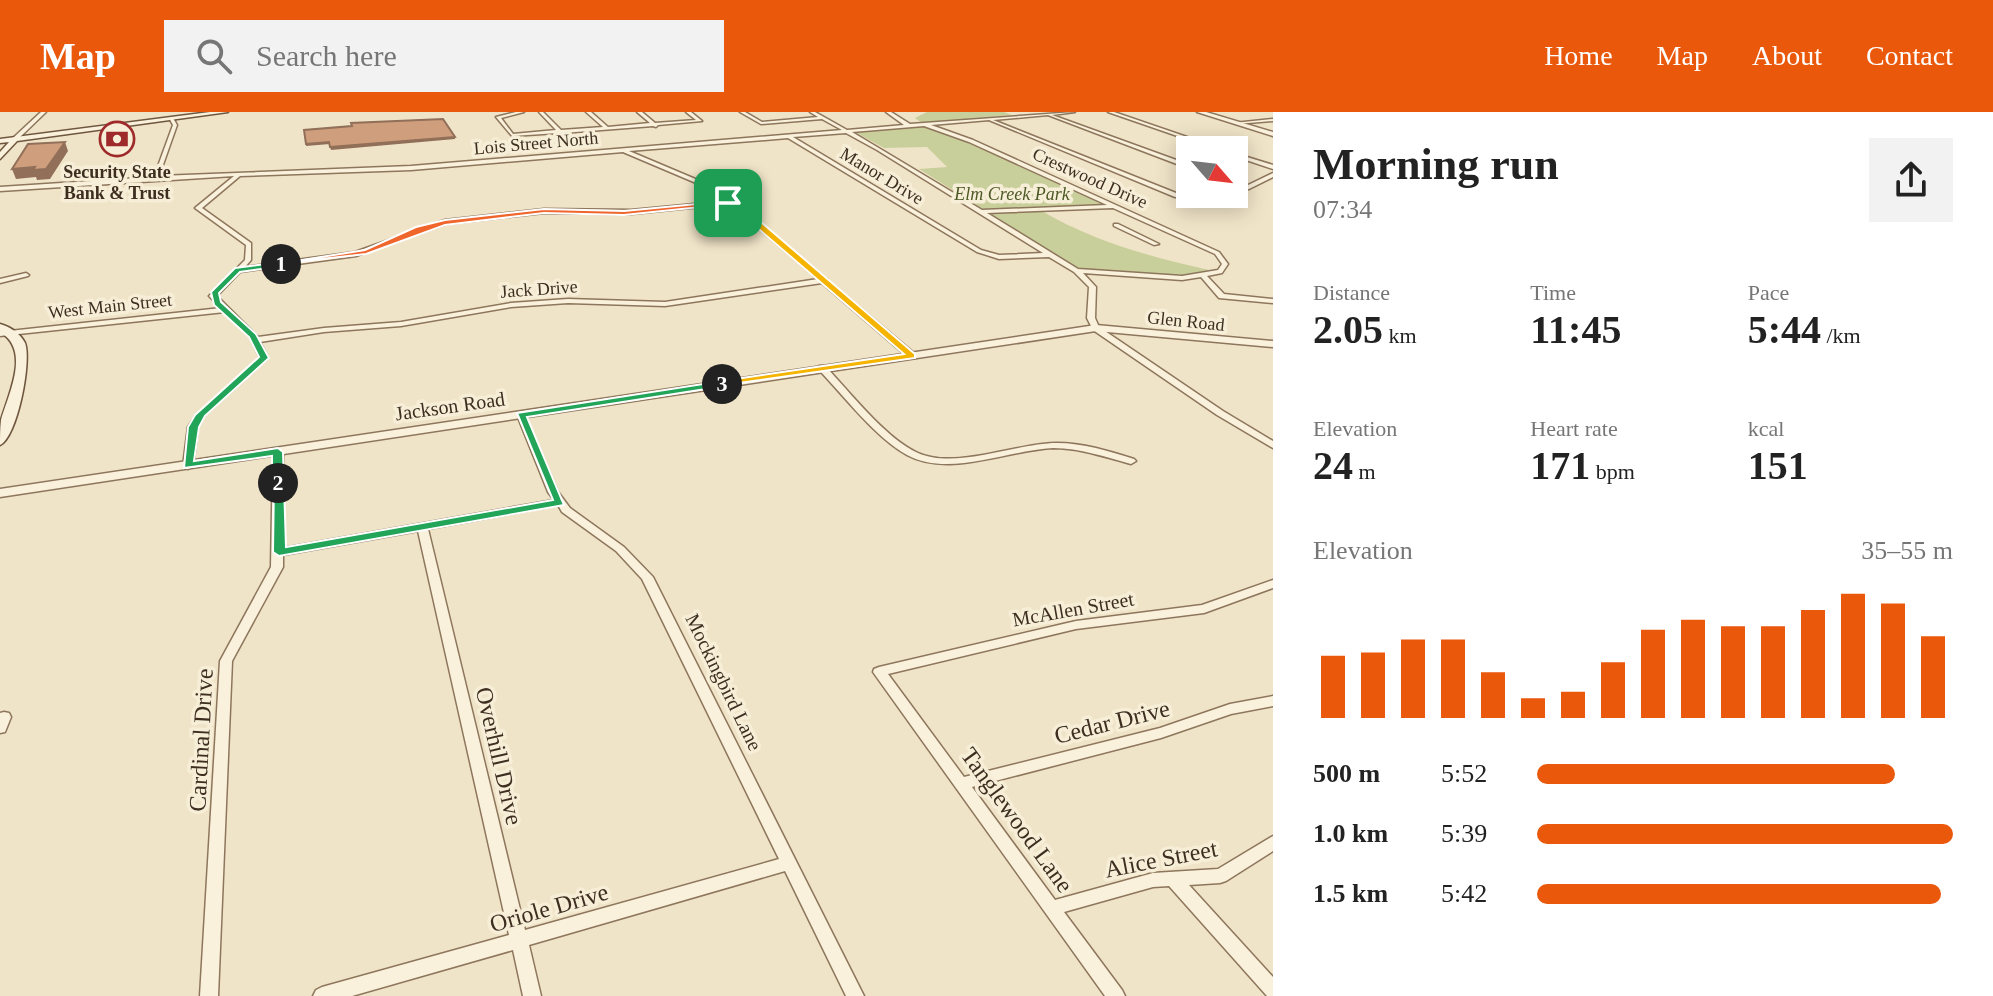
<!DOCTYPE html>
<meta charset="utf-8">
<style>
body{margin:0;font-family:"Times New Roman",serif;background:#f2f2f2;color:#222;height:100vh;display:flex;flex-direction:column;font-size:30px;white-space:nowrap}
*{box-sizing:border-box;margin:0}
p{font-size:26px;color:#767676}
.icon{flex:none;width:44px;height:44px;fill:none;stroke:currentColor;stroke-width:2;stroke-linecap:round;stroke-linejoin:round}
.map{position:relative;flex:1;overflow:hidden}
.details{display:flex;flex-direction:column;background:#fff;width:720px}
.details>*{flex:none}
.needle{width:52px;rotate:118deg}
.buttons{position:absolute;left:1176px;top:24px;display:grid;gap:16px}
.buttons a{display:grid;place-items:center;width:72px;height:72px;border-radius:0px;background:#fff;box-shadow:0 4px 20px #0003;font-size:40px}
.pin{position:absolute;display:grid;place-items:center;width:68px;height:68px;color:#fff;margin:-34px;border-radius:16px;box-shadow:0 4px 12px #0006}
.km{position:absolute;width:40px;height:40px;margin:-20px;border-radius:50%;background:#222;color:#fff;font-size:22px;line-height:40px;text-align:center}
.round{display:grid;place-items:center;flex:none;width:84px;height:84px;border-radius:0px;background:#f2f2f2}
.headline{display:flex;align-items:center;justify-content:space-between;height:136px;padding:0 40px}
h1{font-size:44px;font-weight:700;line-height:60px}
.stats{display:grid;grid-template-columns:repeat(3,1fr);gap:12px;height:136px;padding:8px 40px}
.stats div{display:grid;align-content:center}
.stats b{font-size:40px;font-weight:700}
.stats small{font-size:22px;font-weight:400}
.stats p{font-size:22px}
.chart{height:224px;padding:16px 40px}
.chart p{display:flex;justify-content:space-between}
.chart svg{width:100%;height:144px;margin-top:8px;stroke:#ea580c;stroke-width:6}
ul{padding:0 40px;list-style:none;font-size:26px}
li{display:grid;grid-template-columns:128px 96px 1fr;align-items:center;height:60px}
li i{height:20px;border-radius:10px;background:#ea580c}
header{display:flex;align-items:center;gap:48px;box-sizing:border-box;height:112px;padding:0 40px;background:#ea580c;color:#fff}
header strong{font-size:38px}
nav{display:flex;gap:44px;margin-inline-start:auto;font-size:28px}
.search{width:560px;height:72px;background:#f2f2f2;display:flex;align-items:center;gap:20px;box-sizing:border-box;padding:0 28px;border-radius:0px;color:#767676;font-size:30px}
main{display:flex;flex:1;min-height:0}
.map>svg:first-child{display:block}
</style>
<header>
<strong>Map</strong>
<div class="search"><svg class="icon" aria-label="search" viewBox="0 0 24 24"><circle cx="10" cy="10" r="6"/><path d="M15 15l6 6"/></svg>Search here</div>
<nav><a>Home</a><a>Map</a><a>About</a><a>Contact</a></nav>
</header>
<main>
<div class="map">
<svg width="1273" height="884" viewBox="0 0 1273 884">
<rect width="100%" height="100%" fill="#f0e4c8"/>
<g fill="#c9cf9b">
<polygon points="927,0 1004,0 1012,3 922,11 915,6"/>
<path d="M924,14L965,29L1104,93L1040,98C1092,129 1151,145 1209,158L1190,164H1166L1077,156L919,57L947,55L927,35L884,36L855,20Z"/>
</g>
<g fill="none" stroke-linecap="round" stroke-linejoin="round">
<g stroke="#8d765c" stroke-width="3">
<g id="minor">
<polygon points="41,0 46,0 17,28 13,28 13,26"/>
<polygon points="516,0 524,0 501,6 513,22 556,18 539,0 543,0 561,18 603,15 586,0 591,0 608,15 650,11 637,0 642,0 655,11 696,8 686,0 691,0 702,9 658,13 656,15 653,14 563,21 561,22 558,21 512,24 496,5"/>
<path d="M740,0H745L762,10L818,5L810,0H815L847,18L904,13L886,0H891L910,12L1075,0L1052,3L1190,53V57L1048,3L993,8L1176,81L1190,79V82H1192L1175,85L989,8L931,13L973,28L1219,140L1228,152L1222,161L1207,164L1224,182L1273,187V191L1219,186L1201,165L1182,168L1083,161L1096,175L1095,206L1099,215L1223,299L1273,329V336L1217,303L1093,218L1087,206L1089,175L1074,160L1049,145L999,147L977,140L788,26L629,39L719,77L825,166L827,167L828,169L915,242V246H909L822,171L665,194L568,191L511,195L401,214L324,220L260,230L268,246L204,304L198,315L193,354L188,357L183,354L188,315L196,303L260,246L250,225L225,200L0,224V220L221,196L209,184L245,148L246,133L195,96L234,64L0,79V75L154,65L173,13L169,6H173L177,13L159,64L411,54L842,18L822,7L761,12ZM924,14L969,30L1107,93L982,98L852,20ZM846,21L877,38L1043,141L999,143L981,138L793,25ZM623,40L715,79L726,89L631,98L544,97L445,108L355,140L245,155L251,148V131L202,96L240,64L411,58ZM730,92L818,167L665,190L568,187L511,191L401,210L324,216L258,225L217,184L240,160L356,144L446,112L544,101L631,102ZM1113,96L1215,142L1222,152L1218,158L1182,164L1078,157L987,101Z"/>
<polygon points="1108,0 1114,0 1225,38 1218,38"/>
<polygon points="1273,7 1273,9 1236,12 1234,11"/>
<polygon points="1234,41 1273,53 1273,57 1234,44"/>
<polygon points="1273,61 1273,65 1249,77 1234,79 1234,75 1246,74"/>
<polygon points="1114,112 1118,112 1159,132 1154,133 1114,114"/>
<polygon points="26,161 29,163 28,164 0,171 0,167"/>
<path d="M819,254H825C850,280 886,327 918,341C956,358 1016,331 1057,331C1083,331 1109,339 1134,347L1136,349L1131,352C1105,345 1080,336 1053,336C1008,338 949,366 907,343C876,326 844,284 819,258Z"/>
<path d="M521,300L525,303L558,380L570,396L624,435L653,465L864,884H846L785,759L529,833L541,884H523L513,838L352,884H313L316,878L322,875L509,823L418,419L283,443V455L232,549L218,884H200L220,549L271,455L273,340L278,337L283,340V436L554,388L548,380L517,303ZM558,393L562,400L616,439L642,467L779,747L525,818L428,417Z"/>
<polygon points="1273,468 1273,476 1204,501 1076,517 888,562 964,665 1160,616 1230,592 1273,584 1273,594 1231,602 1161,626 972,675 1055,788 1153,761 1218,757 1273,724 1273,739 1226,769 1220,771 1189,773 1273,865 1273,884 1267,884 1169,774 1153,775 1064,800 1122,878 1125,884 1105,884 873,560 874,557 879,555 1076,509 1202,493"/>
<polygon points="4,600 9,601 11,605 5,620 0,621 0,601"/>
</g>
</g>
<g stroke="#8d765c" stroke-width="3">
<g id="tertiary">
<polygon points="1197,0 1206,0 1273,20 1273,24"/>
<polygon points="1096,213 1273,229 1273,235 1096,219 0,385 0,377"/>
</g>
</g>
<g stroke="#6f573f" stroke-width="3">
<g id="secondary">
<polygon points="210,0 228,0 17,29 0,47 0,40 9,30 0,31 0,27"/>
<path d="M0,212C10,215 20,221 25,231C32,249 17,326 0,333C0,325 0,316 1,308C9,281 31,238 0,220Z"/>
</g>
</g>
<use href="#minor" fill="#faf1dc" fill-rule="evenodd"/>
<use href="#tertiary" fill="#faf1dc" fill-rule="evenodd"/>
<use href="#secondary" fill="#faf1dc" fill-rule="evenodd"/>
</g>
<g fill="#916f58">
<polygon points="455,25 455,27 331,38 330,35"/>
<polygon points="65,30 68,39 50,67 37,68 36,65 16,67 12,57"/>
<polygon points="329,30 330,32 306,34 306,32"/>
</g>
<g fill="#cf9f7d" stroke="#916f58" stroke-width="2">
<polygon points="443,7 455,25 330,35 329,30 306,32 304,18 352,14 351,11"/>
<polygon points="65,30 46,57 33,58 35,55 12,57 28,32"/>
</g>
<polygon fill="#f0652b" stroke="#fff" stroke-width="2" points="728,89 730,92 624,103 544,101 445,113 366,142 277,152 365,138 416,115 445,108 544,97 624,99"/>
<polygon fill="#22a559" stroke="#fff" stroke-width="2" points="281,150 284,154 240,160 219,181 221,190 256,222 269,246 205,304 199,315 194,349 278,336 283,340 284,371 278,374 272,371 272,344 184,356 188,315 195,303 259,245 249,225 214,193 211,180 235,156"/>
<polygon fill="#22a559" stroke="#fff" stroke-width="2" points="722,269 725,274 527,305 564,393 279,444 273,440 274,368 284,371 286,435 553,388 517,301"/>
<polygon fill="#f5b400" stroke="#fff" stroke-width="2" points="726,89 747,98 915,242 915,246 718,274 722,269 904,242"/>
<defs>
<g id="bank-ring" transform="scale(1.8)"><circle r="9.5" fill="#f7eed8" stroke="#9e2a2b" stroke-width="1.5"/><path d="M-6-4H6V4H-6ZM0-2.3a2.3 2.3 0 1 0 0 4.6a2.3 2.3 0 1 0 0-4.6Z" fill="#9e2a2b"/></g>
</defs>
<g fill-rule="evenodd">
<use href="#bank-ring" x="117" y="27"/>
</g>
<g text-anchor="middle" stroke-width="7" stroke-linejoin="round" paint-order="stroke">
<g font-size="18" fill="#3d2e20" stroke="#f7eed8">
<text transform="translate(536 31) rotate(-5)" y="6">Lois Street North</text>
<text transform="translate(882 64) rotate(31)" y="6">Manor Drive</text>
<text transform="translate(1090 66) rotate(24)" y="6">Crestwood Drive</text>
<text transform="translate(539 177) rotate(-4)" y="6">Jack Drive</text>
<text transform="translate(110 194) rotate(-6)" y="6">West Main Street</text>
<text transform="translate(1186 209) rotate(6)" y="6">Glen Road</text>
</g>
<g font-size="18" font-weight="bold" fill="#3d2e20" stroke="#f7eed8">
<text x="117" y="66">Security State<tspan x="117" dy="21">Bank &amp; Trust</tspan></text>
</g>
<g font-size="18" font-style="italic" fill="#4d5a26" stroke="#f7eed8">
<text x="1012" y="88">Elm Creek Park</text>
</g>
<g font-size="20" fill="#3d2e20" stroke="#f7eed8">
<text transform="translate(450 294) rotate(-8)" y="7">Jackson Road</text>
<text transform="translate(1073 497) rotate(-10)" y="7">McAllen Street</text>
<text transform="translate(724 570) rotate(64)" y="7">Mockingbird Lane</text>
</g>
<g font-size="24" fill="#3d2e20" stroke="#f7eed8">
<text transform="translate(1112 610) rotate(-14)" y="8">Cedar Drive</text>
<text transform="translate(201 628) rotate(-87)" y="8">Cardinal Drive</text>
<text transform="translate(499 644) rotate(77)" y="8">Overhill Drive</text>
<text transform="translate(1017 708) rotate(54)" y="8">Tanglewood Lane</text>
<text transform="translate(1161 747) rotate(-11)" y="8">Alice Street</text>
<text transform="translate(549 796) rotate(-16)" y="8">Oriole Drive</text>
</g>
</g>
</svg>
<div class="buttons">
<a><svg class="needle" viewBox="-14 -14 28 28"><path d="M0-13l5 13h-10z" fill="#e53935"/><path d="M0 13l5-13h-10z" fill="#767676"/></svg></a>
</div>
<div class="pin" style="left:728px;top:91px;background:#1e9e55"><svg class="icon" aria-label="arrive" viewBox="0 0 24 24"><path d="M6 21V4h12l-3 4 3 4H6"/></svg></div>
<b class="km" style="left:281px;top:152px">1</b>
<b class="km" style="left:278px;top:371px">2</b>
<b class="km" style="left:722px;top:272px">3</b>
</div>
<section class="details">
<div class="headline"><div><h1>Morning run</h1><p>07:34</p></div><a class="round"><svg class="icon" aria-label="share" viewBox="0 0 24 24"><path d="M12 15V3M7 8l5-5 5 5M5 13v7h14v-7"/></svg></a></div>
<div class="stats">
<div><p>Distance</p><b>2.05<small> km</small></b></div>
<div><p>Time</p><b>11:45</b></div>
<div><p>Pace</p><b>5:44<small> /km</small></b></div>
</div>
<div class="stats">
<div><p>Elevation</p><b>24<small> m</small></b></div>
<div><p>Heart rate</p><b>171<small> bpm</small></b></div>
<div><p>kcal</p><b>151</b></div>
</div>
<div class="chart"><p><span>Elevation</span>35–55 m</p>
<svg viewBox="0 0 160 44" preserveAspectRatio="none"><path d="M5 44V25M15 44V24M25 44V20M35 44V20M45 44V30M55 44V38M65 44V36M75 44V27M85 44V17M95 44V14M105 44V16M115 44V16M125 44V11M135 44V6M145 44V9M155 44V19"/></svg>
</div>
<ul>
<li><b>500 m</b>5:52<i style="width:86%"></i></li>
<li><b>1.0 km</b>5:39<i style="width:100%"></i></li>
<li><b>1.5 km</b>5:42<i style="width:97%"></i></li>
</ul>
</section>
</main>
